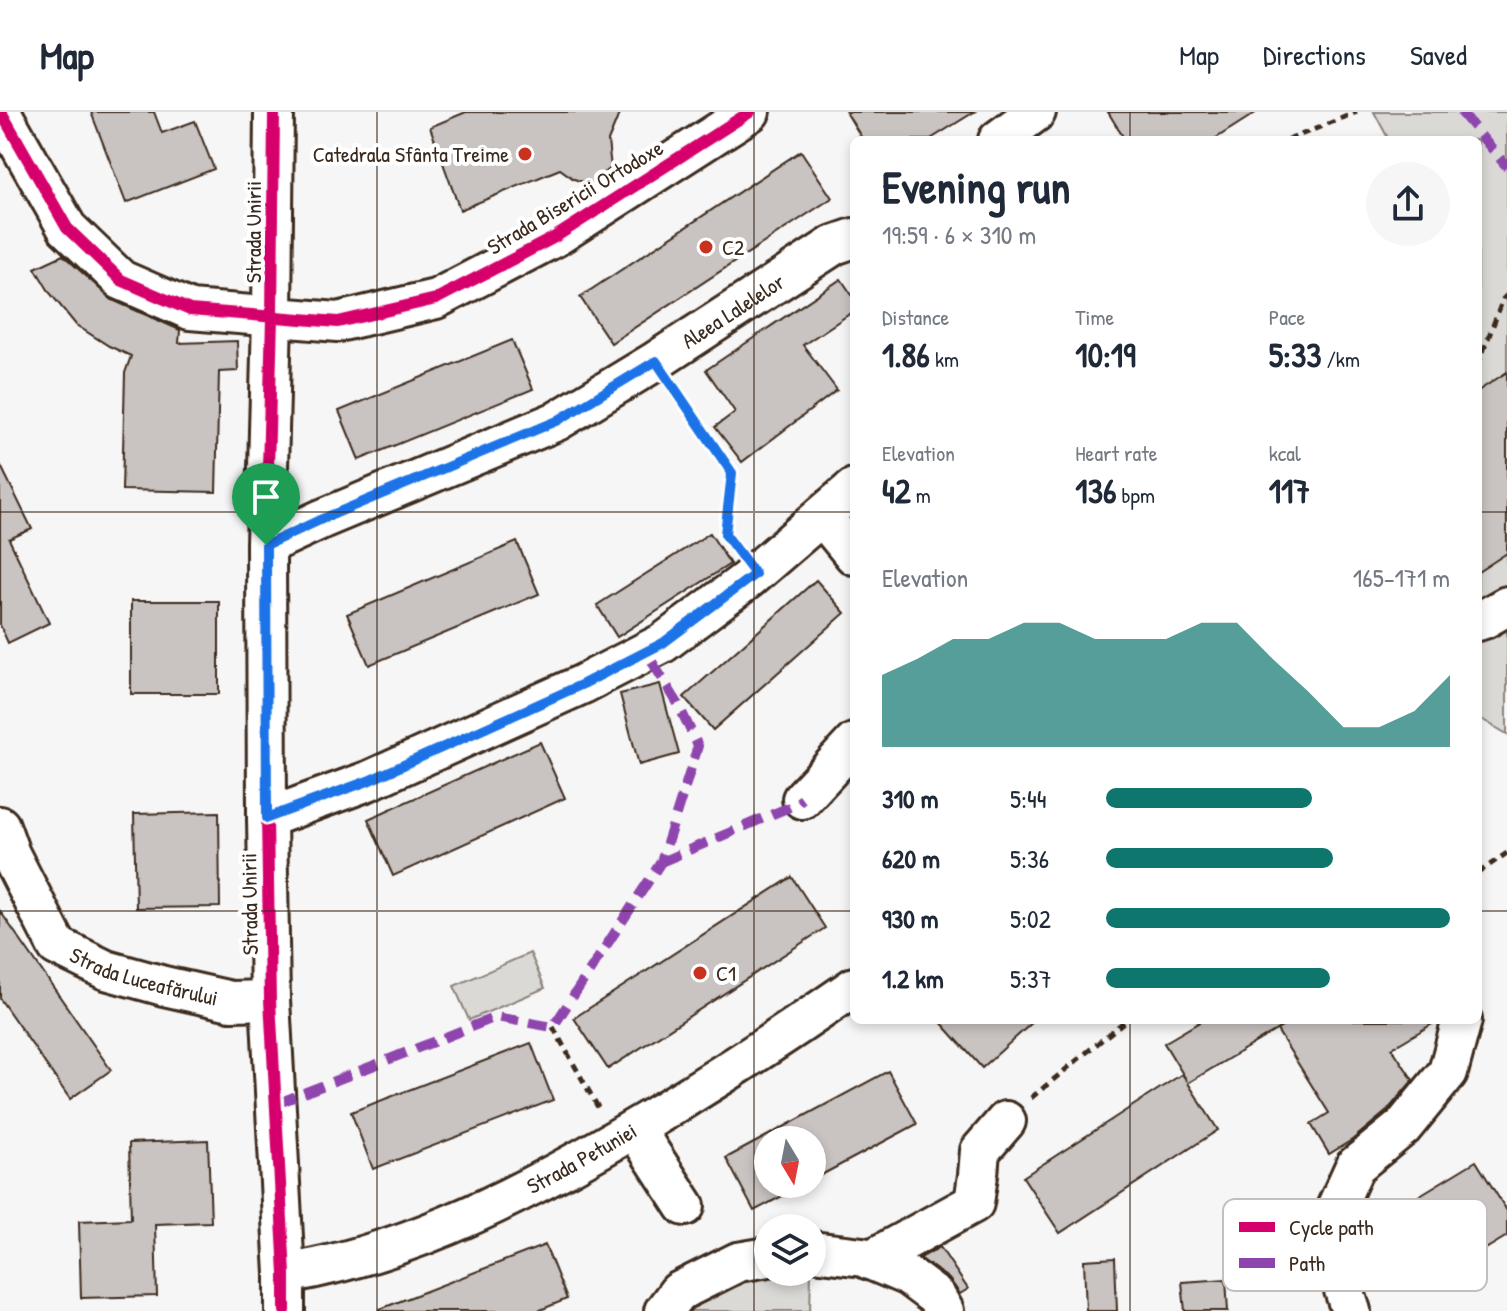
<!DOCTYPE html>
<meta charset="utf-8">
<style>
body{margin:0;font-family:"Patrick Hand",sans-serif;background:#f6f6f7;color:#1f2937;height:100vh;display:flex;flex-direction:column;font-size:30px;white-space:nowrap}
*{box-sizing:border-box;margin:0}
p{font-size:26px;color:#747a83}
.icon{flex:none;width:44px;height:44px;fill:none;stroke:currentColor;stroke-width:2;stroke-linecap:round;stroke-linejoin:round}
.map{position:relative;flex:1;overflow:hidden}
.panel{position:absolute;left:850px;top:24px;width:632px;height:888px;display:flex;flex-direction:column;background:#fff;border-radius:12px;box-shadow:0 4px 12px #0003}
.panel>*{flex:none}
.needle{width:52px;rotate:170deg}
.buttons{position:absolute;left:754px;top:1014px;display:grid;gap:16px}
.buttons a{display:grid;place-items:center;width:72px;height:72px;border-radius:50%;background:#fff;box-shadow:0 4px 12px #0003;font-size:40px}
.pin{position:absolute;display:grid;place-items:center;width:68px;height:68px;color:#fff;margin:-82px -34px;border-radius:50% 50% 50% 0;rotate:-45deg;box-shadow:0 0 8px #0007}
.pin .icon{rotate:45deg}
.round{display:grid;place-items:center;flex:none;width:84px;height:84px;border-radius:42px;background:#f6f6f7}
.summary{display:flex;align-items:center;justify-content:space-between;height:136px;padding:0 32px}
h1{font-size:44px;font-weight:700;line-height:60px}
.metrics{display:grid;grid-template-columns:repeat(3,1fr);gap:12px;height:136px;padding:8px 32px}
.metrics div{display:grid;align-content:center}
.metrics b{font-size:34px;font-weight:700}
.metrics small{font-size:22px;font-weight:400}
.metrics p{font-size:22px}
.chart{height:224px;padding:16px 32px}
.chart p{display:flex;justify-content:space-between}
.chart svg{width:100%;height:144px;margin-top:8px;fill:#0f766e;opacity:.7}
ul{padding:0 32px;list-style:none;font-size:26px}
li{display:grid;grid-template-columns:128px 96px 1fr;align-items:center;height:60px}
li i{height:20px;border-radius:10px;background:#0f766e}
header{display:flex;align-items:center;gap:48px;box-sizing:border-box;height:112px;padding:0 40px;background:#fff;border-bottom:2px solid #e0e1e3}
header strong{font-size:38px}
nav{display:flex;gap:44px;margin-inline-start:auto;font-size:28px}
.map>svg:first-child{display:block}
</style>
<header>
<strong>Map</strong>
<nav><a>Map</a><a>Directions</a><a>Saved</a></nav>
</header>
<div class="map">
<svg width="1507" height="1199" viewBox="0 0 1507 1199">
<rect width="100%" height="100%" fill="#f7f6f6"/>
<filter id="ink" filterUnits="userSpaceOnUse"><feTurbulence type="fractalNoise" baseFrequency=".0125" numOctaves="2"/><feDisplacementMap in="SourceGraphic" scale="16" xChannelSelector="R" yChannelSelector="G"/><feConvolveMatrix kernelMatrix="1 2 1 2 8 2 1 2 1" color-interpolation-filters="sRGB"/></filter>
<g filter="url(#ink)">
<g fill="#dbd9d6" stroke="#8b827a" stroke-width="2">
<polygon points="1374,0 1507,0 1507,622 1478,605 1478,28 1389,28"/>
<polygon points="530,841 545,876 469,908 454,874"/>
<polygon points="768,1160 811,1160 810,1199 668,1199 680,1183"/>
</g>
<g fill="#c9c3c1" stroke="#3b2a1e" stroke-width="2">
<polygon points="91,0 154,0 162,21 195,9 214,57 126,91"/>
<polygon points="466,0 620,0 608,29 611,56 589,72 574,67 560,57 460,98 430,15"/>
<polygon points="846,0 974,0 929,28 863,28"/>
<polygon points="1108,0 1257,0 1213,28 1125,28"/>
<polygon points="801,39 832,86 611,231 580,185"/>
<polygon points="63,143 112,188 180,218 179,231 237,229 238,259 219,260 216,380 122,378 125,261 131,244 109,234 76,213 50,181 35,156"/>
<polygon points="841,167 854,186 854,199 803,233 837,278 742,350 715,315 735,300 706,258"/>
<polygon points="512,228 533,277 359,348 339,299"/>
<polygon points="1507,260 1507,441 1478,460 1478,279"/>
<polygon points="0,352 32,417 9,427 49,511 8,531 0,513"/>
<polygon points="710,421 730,452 617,525 597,493"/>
<polygon points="517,430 539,482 369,553 347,502"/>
<polygon points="816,468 845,501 713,618 684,585"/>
<rect x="131" y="489" width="88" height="93"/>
<polygon points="660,572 679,642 639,653 620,582"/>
<polygon points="540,630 565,686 393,764 368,707"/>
<polygon points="219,700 220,795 136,796 134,702"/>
<polygon points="792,765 825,816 608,957 574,906"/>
<polygon points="0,799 111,958 70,987 0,887"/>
<polygon points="939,908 1035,908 982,956"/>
<polygon points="1203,908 1293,908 1188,971 1218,1018 1060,1121 1023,1065 1182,962 1187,969 1164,931"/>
<polygon points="1294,908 1439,908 1392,936 1413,968 1387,999 1352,1028 1329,1042 1311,1012 1329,1001 1277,918"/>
<polygon points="531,931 553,988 373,1057 351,1000"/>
<polygon points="888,959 917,1012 812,1068 812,1028 768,1028 768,1072 805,1072 754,1099 726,1046"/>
<polygon points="208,1028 211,1110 155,1112 157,1184 81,1186 79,1109 131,1107 129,1031"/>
<polygon points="1476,1049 1507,1099 1507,1124 1428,1172 1387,1103"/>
<polygon points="545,1133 567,1187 538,1199 380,1199 380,1197"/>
<polygon points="940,1135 968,1177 960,1182 949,1167 920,1146"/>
<polygon points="1115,1146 1117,1199 1086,1199 1084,1148"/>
<polygon points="1226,1167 1228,1199 1185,1199 1182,1170"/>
</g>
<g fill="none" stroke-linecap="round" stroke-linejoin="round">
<g stroke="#3b2a1e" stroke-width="44">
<g id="street">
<polyline points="1,0 67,116 121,168 190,198 338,210 436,187 555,125 750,0"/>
<polyline points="274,0 272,205 266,433 267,706 270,888 285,1162 285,1199"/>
<polyline points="998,28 1036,0"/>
<polyline points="822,404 854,443"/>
<path id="s1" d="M266,433L322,407L557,309L656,249L834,133L854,126"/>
<polyline points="1478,509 1484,507 1507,494"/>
<polyline points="802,687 854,631"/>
<polyline points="267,706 368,669 583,572 663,531 747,468 854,376"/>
<path id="s2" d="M0,714L10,742L57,834L106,858L164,874L231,889L270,888"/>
<polyline points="635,1017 685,1094"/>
<polyline points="812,1139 863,1145 908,1164 936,1185 944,1199"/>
<polyline points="870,1148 974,1091 978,1063 980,1039 1006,1009"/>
<path id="s3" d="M285,1162C398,1143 503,1092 601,1036C688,986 772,932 854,875"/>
<polyline points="664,1199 678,1180 738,1150 768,1145"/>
<polyline points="1351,1199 1334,1148 1336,1096 1355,1054 1403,1015 1448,960 1462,908"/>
</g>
</g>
<g stroke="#3b2a1e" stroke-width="5" stroke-dasharray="8 6" stroke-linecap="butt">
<polyline points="1288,28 1357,0"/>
<polyline points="1478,253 1503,187 1507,183"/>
<polyline points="674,275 732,361 725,422 735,435"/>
<polyline points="1478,761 1507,741"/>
<polyline points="553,915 600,999"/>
<polyline points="1031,986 1126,908"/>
</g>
<use href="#street" stroke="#fff" stroke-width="38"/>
<g stroke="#8e44ad" stroke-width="10" stroke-dasharray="20 10" stroke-linecap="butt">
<polyline points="1461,0 1507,55"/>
<polyline points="661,750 794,693 802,687"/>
<polyline points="276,992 496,905 553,915 661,750 698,634 677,590 646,540"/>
</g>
<g stroke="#fff" stroke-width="17">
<g id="cycleway">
<polyline points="1,0 67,116 121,168 190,198 338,210 436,187 555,125 750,0"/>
<polyline points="274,0 272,205 266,433 267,706 270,888 285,1162 285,1199"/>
</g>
</g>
<use href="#cycleway" stroke="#d6006c" stroke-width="12"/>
</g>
</g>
<g fill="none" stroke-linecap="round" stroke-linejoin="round" filter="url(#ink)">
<g stroke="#fff" stroke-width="16">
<polygon id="route" points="656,249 732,361 725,422 755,462 663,531 583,572 368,669 267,706 266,433 322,407 557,309"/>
</g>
<use href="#route" stroke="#1a73e8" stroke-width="10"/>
</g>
<path fill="none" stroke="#3b2a1e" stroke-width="2" stroke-opacity="0.55" d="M377,0V1199M754,0V1199M1130,0V28M0,400H854M1478,400H1507M0,799H854M1478,799H1507M1130,908V1199"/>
<g fill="#c8321e" stroke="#fff" stroke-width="3">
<circle cx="525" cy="42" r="8"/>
<circle cx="706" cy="135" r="8"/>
<circle cx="700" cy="861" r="8"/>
</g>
<g text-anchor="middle" stroke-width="8" stroke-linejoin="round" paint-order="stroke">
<g font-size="22" fill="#3b2a1e" stroke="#fff" text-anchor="start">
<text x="509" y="50" text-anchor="end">Catedrala Sfânta Treime</text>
<text x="722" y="143">C2</text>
<text x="716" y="869">C1</text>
</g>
<g font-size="22" fill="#3b2a1e" stroke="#fff">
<text transform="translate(575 85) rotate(-31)" y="8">Strada Bisericii Ortodoxe</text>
<text transform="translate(253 120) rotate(-90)" y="8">Strada Unirii</text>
<text dy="8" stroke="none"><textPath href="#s1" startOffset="524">Aleea Lalelelor</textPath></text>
<text transform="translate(249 792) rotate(-91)" y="8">Strada Unirii</text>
<text dy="8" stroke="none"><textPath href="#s2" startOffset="226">Strada Luceafărului</textPath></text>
<text dy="8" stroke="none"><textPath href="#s3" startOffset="320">Strada Petuniei</textPath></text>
</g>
</g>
<rect x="1223" y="1087" width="264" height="92" rx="12" fill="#fff" stroke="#c4bfbc" stroke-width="2"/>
<rect x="1239" y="1110" width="36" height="10" fill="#d6006c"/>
<rect x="1239" y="1146" width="36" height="10" fill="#8e44ad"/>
<g font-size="22" fill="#3b2a1e">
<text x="1289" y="1123">Cycle path</text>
<text x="1289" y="1159">Path</text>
</g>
</svg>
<div class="buttons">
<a><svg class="needle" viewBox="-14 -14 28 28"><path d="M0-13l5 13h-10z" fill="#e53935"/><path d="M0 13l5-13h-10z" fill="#747a83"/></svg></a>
<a><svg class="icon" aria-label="layers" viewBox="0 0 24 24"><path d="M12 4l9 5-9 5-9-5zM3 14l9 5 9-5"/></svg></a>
</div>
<div class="pin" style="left:266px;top:433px;background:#1e9e55"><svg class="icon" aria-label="arrive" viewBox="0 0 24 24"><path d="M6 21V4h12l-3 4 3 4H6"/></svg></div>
<section class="panel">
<div class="summary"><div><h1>Evening run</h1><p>19:59 · 6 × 310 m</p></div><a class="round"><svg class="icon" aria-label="share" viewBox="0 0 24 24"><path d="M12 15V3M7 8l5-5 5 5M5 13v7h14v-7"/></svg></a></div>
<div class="metrics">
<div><p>Distance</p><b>1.86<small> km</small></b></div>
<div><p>Time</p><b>10:19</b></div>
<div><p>Pace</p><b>5:33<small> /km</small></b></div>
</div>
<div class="metrics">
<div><p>Elevation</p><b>42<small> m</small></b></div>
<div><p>Heart rate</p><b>136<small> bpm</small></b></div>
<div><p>kcal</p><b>117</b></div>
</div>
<div class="chart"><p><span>Elevation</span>165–171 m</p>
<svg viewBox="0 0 160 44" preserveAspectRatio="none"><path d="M0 44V22L10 17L20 11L30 11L40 6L50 6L60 11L70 11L80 11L90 6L100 6L110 17L120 27L130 38L140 38L150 33L160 22V44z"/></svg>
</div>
<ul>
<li><b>310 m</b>5:44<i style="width:60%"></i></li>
<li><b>620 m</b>5:36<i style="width:66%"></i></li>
<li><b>930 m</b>5:02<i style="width:100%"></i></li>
<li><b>1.2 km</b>5:37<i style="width:65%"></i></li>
</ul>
</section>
</div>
